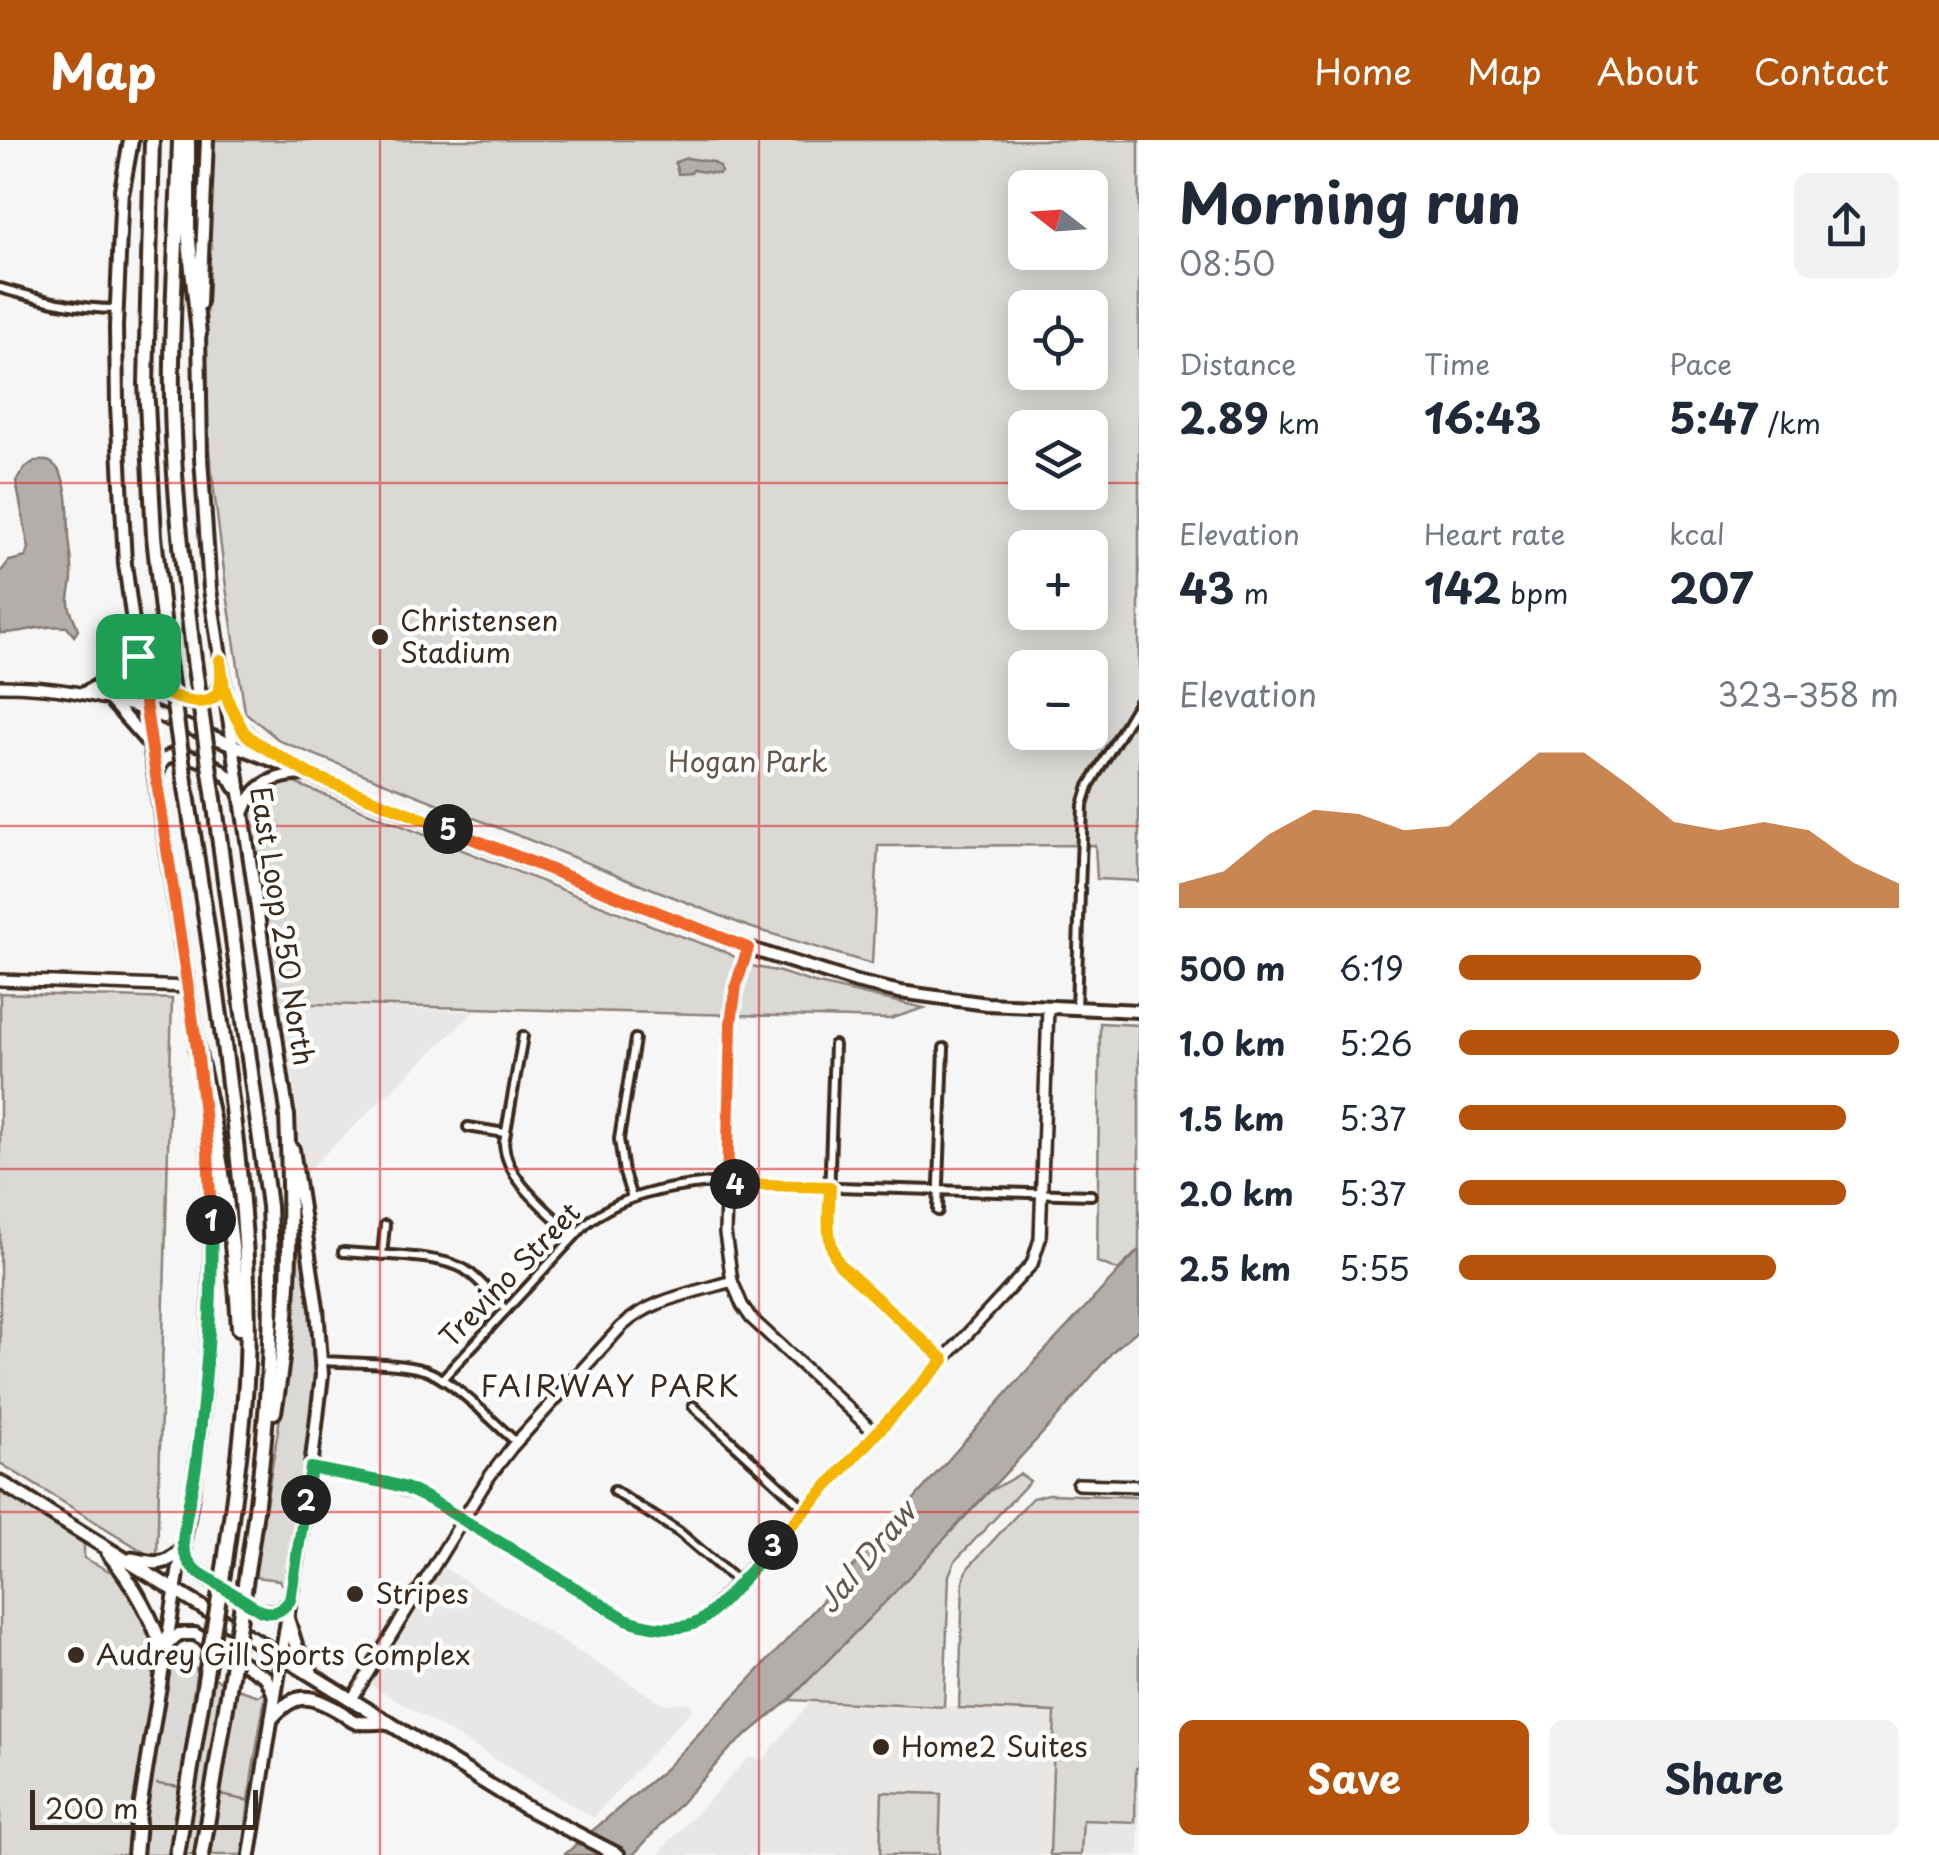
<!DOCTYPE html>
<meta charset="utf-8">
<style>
body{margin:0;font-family:"Playpen Sans",sans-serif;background:#f2f2f3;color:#1f2937;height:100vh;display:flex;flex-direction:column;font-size:38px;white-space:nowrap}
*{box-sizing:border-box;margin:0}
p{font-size:32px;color:#747a83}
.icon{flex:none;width:55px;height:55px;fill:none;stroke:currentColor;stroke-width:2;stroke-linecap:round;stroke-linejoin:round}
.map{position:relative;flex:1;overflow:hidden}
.panel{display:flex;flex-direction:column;background:#fff;width:800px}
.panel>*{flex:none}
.needle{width:65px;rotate:287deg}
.controls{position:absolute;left:1008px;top:30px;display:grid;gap:20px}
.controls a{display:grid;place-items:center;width:100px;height:100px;border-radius:15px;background:#fff;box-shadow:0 5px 25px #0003;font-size:50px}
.scale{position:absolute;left:30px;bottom:25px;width:228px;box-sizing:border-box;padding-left:10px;border:5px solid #3b2a1e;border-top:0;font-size:28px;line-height:35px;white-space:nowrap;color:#3b2a1e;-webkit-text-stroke:8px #fff;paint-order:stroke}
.pin{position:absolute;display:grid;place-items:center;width:85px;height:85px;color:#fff;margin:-42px;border-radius:20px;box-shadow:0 5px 15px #0006}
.km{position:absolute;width:50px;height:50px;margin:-25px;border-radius:50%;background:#222;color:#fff;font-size:28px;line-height:50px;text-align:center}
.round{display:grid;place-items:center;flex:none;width:105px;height:105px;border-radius:15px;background:#f2f2f3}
.head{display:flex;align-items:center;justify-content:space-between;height:170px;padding:0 40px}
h1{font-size:55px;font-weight:700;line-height:75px}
.metrics{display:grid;grid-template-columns:repeat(3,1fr);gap:15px;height:170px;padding:10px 40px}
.metrics div{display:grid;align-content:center}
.metrics b{font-size:42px;font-weight:700}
.metrics small{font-size:28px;font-weight:400}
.metrics p{font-size:28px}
.chart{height:280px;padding:20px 40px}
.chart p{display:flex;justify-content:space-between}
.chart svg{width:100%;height:180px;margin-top:10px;fill:#b45309;opacity:.7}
.cta{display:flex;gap:20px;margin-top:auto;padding:20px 40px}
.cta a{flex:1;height:115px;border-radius:15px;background:#b45309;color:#fff;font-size:40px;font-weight:700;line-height:115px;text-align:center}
.cta a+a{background:#f2f2f3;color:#1f2937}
ul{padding:0 40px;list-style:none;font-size:32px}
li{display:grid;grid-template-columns:160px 120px 1fr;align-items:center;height:75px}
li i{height:25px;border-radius:12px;background:#b45309}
header{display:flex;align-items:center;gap:60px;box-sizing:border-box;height:140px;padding:0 50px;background:#b45309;color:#fff}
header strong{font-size:48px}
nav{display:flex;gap:55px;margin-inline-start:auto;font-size:35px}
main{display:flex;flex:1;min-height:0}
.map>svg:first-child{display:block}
</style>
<header>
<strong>Map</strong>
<nav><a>Home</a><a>Map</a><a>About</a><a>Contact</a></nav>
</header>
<main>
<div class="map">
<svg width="1139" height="1715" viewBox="0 0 1139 1715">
<rect width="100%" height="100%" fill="#f7f6f6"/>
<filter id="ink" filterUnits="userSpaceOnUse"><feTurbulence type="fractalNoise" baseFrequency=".01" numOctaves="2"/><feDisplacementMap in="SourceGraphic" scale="20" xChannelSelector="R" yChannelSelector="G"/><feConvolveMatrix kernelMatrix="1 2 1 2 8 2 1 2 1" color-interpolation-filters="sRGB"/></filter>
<g filter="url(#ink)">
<g fill="#e9e7e6">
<polygon points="279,864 475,871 303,1035"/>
<polygon points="443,1427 655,1559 666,1564 688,1562 693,1568 593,1678 371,1545"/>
<polygon points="811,1561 1055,1571 1050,1715 939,1715 941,1654 883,1652 880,1715 664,1715 659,1713 748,1618 763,1619"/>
<polygon points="1136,1628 1139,1628 1139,1715 1081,1715 1082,1680"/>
</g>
<g fill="#dbd9d6" stroke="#8b827a" stroke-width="2.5" fill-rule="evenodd">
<path d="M211,0H1139V741L1097,739L1095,705L878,706L872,824L749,787L280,601L245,572L226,447L205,278L207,104ZM1025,48H1090V112H1025ZM1025,168H1090V232H1025ZM1025,288H1090V352H1025ZM1025,408H1090V472H1025ZM1025,528H1090V592H1025Z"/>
<path d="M287,640L658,788L723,811L752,826L780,832L814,843L924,868L890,879L277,863L250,671C258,652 266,644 287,640Z"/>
<polygon points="0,853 172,859 157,1420 0,1323"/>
<polygon points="1100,883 1139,885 1139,1110 1118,1130 1097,1122"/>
<polygon points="297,1074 313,1189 314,1249 286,1443 282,1445 279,1440 254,1437 292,1204 296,1136 294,1075"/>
<polygon points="1020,1334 1030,1341 955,1421 949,1435 944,1567 789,1560 990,1351"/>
<polygon points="0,1348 84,1394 84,1418 117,1435 148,1473 155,1562 127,1715 0,1715"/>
<polygon points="1048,1354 1139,1357 1139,1628 1136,1628 1135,1682 1083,1680 1081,1715 1050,1715 1055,1572 959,1568 963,1441 968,1428 1032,1358"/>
<polygon points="170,1511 177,1512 176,1526 197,1528 170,1715 138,1715"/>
<polygon points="212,1536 224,1544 196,1715 184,1715"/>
<polygon points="237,1549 259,1556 266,1552 252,1635 243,1711 243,1715 211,1715"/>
<polygon points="882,1652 941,1654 939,1715 880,1715"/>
</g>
<g fill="#b4aeaa" stroke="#847972" stroke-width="2.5">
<polygon points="687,18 713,22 720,27 721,32 719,34 692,30 691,33 678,34 675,22"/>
<path d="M35,321C40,321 45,320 50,322C71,333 68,378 69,397C70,411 73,423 72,437C72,445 69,453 69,461C68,470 76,480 78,490L74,496L67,487C42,484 24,493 0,493V433L9,421L26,417L29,409L16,341L25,328Z"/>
<polygon points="1139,1110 1139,1189 1113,1211 1054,1281 892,1455 789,1560 731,1608 633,1715 564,1715 666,1628 774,1514 899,1376 1037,1219"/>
</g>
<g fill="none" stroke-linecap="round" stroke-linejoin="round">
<g stroke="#847972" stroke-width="2.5">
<polyline points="157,1644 181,1647"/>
<polyline points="220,1655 250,1661"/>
</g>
<g stroke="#3b2a1e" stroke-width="14">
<g id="minor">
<path d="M0,148C39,159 75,169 116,169"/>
<polyline points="1076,868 1083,665 1089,646 1139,562"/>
<path d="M523,896L504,1003C506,1041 548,1070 574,1096"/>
<path d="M834,905L828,1090C829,1108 836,1120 848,1133L944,1220"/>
<polyline points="468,987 505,993"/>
<polyline points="632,1058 624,1033 619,999 635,899"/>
<polyline points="938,1071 944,908"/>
<path d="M343,1112C374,1115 444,1114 467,1131C481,1141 494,1157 506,1170"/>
<polyline points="382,1115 385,1085"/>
<path d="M322,1221C352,1223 396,1222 424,1230C452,1239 492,1281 516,1302"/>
<path d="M442,1239L586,1084C620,1055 668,1047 711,1043L1091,1055"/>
<polyline points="693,1266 805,1369"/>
<polyline points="614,1351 679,1392 738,1442"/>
</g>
</g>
<g stroke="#3b2a1e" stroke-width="16">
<g id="tertiary">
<path d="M0,546C55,546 93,554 145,570"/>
<polyline points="748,808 736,846 731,883 725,1093 732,1141 742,1165 751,1178 876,1294"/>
<polyline points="0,840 189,847"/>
<path d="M311,1328L388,1343L429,1359L610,1470C638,1487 674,1496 704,1479L1032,1124L1040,1099L1048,867"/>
<polyline points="1078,1344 1139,1346"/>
<path d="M352,1559L489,1337L512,1307L621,1187C651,1159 693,1153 732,1141"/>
</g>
</g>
<g stroke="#3b2a1e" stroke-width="18">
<g id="secondary">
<polyline points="122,46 116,187 117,265 125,424 150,605 198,913"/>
<polyline points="200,164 207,0"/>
<polyline points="199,191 201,318 210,449 288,978"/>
<path d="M142,532C155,554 209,580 220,545"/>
<path d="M84,553C114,536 121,535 135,502"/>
<polyline points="109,559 148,603"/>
<path d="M231,569C241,590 253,603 273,613"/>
<polyline points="145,570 748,808 856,842 900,852 987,864 1139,871"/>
<path d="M157,635C159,623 166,616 178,613C200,620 225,625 235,647"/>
<path d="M244,671C254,643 277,635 305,634"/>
<polyline points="184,1409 188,1422 195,1430 261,1471 277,1472 288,1463"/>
<polyline points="167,1505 179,1494 195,1494 266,1537 274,1555"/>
<path d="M137,1687C150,1609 162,1531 175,1453C180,1416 189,1378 194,1340C212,1217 217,1083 203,960"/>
<polyline points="250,1715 311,1328 322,1235 317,1168 293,1009"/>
</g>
</g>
<g stroke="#3b2a1e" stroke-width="19">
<g id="trunk">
<polyline points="0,1342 523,1666 618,1715"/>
<path d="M108,1413C134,1444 153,1478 165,1517"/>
<path d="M132,1419C155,1424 166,1427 182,1408"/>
<polyline points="287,1477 296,1506 311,1531"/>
<path d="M272,1578C296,1550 312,1555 342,1573C346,1576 350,1580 356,1582C364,1584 378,1582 388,1582"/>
</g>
</g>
<g stroke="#3b2a1e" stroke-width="20">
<g id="motorway">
<polyline points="152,0 146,244 154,396 167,517"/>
<path d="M180,0C178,74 173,148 172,222C170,325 183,427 195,528"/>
<polyline points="188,0 188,92 199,194"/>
<polyline points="122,50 131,0"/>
<path d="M186,648C200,739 214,829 226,920C239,1021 251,1122 247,1224C244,1291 234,1356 225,1422"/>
<path d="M214,659L269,1066C275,1188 267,1310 247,1431"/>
<path d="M197,909C219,1002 234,1093 239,1188"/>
<path d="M274,1272C292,1173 291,1075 287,975"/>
<polyline points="135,1715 138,1682"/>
<polyline points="177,1715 206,1534"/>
<polyline points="202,1715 229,1549"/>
</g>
</g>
<use href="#minor" stroke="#fff" stroke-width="6"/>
<use href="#tertiary" stroke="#fff" stroke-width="9"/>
<use href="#secondary" stroke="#fff" stroke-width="10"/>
<use href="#trunk" stroke="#fff" stroke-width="11"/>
<use href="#motorway" stroke="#fff" stroke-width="12"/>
<g stroke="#3b2a1e" stroke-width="20" stroke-linecap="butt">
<g id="motorway-bridge">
<polyline points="167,517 186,648"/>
<polyline points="195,528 214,659"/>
<polyline points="206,1534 225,1422"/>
<polyline points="229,1549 247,1431"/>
</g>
</g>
<use href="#motorway-bridge" stroke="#fff" stroke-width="12"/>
</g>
</g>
<g fill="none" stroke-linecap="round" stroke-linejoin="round" filter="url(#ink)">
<g stroke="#fff" stroke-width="20">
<polyline id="split-1" points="138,516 197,909 208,1011 211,1080"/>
</g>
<g stroke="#fff" stroke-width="20">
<path id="split-2" d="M211,1080C214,1158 206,1241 197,1319C194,1345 184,1377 183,1403C183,1413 188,1422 195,1430L261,1471C274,1475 282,1471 290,1460L306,1360"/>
</g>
<g stroke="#fff" stroke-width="20">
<path id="split-3" d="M306,1360L311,1328L388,1343L406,1348L429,1359L626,1479C646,1487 674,1492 696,1483C714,1476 758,1422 773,1405"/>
</g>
<g stroke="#fff" stroke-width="20">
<path id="split-4" d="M735,1044L830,1047C829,1074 824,1101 840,1125L944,1220L773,1405"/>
</g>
<g stroke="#fff" stroke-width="20">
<polyline id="split-5" points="448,689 748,808 736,846 731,883 727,1044 735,1044"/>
</g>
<g stroke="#fff" stroke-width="20">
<path id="split-6" d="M138,516C140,527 144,538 152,545C166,556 207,572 218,552C223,542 221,530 220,520L224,548L230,566L244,592L254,601L309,634L448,689"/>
</g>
<use href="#split-1" stroke="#f0652b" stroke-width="12"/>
<use href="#split-2" stroke="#22a559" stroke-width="12"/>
<use href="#split-3" stroke="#22a559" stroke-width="12"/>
<use href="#split-4" stroke="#f5b400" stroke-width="12"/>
<use href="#split-5" stroke="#f0652b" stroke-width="12"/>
<use href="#split-6" stroke="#f5b400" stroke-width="12"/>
</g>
<path fill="none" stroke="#d62828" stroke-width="2.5" stroke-opacity="0.55" d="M380,0V1715M759,0V1715M0,343H1025M1090,343H1139M0,686H1139M0,1029H1139M0,1372H1139"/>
<g fill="#3b2a1e" stroke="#fff" stroke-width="4">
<circle cx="380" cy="497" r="10"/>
<circle cx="355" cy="1454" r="10"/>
<circle cx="76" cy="1515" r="10"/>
<circle cx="881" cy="1607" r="10"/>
</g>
<g text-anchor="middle" stroke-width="9" stroke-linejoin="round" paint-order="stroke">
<g font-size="28" fill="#3b2a1e" stroke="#fff" text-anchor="start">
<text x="400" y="491">Christensen<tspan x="400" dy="32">Stadium</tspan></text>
<text x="375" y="1464">Stripes</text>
<text x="96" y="1525">Audrey Gill Sports Complex</text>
<text x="901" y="1617">Home2 Suites</text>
</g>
<g font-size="28" fill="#63564c" stroke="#fff">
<text x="748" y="632">Hogan Park</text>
</g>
<g font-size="28" fill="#3b2a1e" stroke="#fff">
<text transform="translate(282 786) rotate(81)" y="10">East Loop 250 North</text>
<text transform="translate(510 1135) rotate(-46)" y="10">Trevino Street</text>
</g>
<g font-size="30" letter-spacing="2.5" fill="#3b2a1e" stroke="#fff">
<text x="611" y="1257">FAIRWAY PARK</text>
</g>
<g font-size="30" font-style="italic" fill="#65584f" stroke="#fff">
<text transform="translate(867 1418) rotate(-50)" y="10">Jal Draw</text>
</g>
</g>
</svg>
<div class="controls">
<a><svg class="needle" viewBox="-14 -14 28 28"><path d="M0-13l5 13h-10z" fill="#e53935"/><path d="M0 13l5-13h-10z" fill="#747a83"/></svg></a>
<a><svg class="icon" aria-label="locate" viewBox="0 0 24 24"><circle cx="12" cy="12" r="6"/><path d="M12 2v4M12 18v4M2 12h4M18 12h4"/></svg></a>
<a><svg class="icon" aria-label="layers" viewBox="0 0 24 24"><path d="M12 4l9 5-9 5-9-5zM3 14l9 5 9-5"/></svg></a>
<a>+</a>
<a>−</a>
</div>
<div class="scale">200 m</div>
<div class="pin" style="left:138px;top:516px;background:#1e9e55"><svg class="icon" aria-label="arrive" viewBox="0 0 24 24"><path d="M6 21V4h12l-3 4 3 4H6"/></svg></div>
<b class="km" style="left:211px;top:1080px">1</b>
<b class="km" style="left:306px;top:1360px">2</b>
<b class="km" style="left:773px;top:1405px">3</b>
<b class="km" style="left:735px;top:1044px">4</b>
<b class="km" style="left:448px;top:689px">5</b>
</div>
<section class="panel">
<div class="head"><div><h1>Morning run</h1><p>08:50</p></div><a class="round"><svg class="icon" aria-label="share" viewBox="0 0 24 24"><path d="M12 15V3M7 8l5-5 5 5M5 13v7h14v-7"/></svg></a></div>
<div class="metrics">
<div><p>Distance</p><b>2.89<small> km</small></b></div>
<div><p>Time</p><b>16:43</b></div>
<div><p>Pace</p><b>5:47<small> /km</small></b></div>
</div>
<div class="metrics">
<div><p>Elevation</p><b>43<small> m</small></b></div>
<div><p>Heart rate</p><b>142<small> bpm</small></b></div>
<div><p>kcal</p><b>207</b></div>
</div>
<div class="chart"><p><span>Elevation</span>323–358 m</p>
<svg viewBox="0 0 160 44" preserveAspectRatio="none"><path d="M0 44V38L10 35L20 26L30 20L40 21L50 25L60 24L70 15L80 6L90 6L100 14L110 23L120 25L130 23L140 25L150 33L160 38V44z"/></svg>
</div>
<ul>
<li><b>500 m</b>6:19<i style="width:55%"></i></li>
<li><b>1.0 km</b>5:26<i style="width:100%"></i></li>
<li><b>1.5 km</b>5:37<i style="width:88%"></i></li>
<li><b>2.0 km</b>5:37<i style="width:88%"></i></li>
<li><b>2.5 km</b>5:55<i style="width:72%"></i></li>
</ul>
<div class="cta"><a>Save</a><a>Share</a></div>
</section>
</main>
